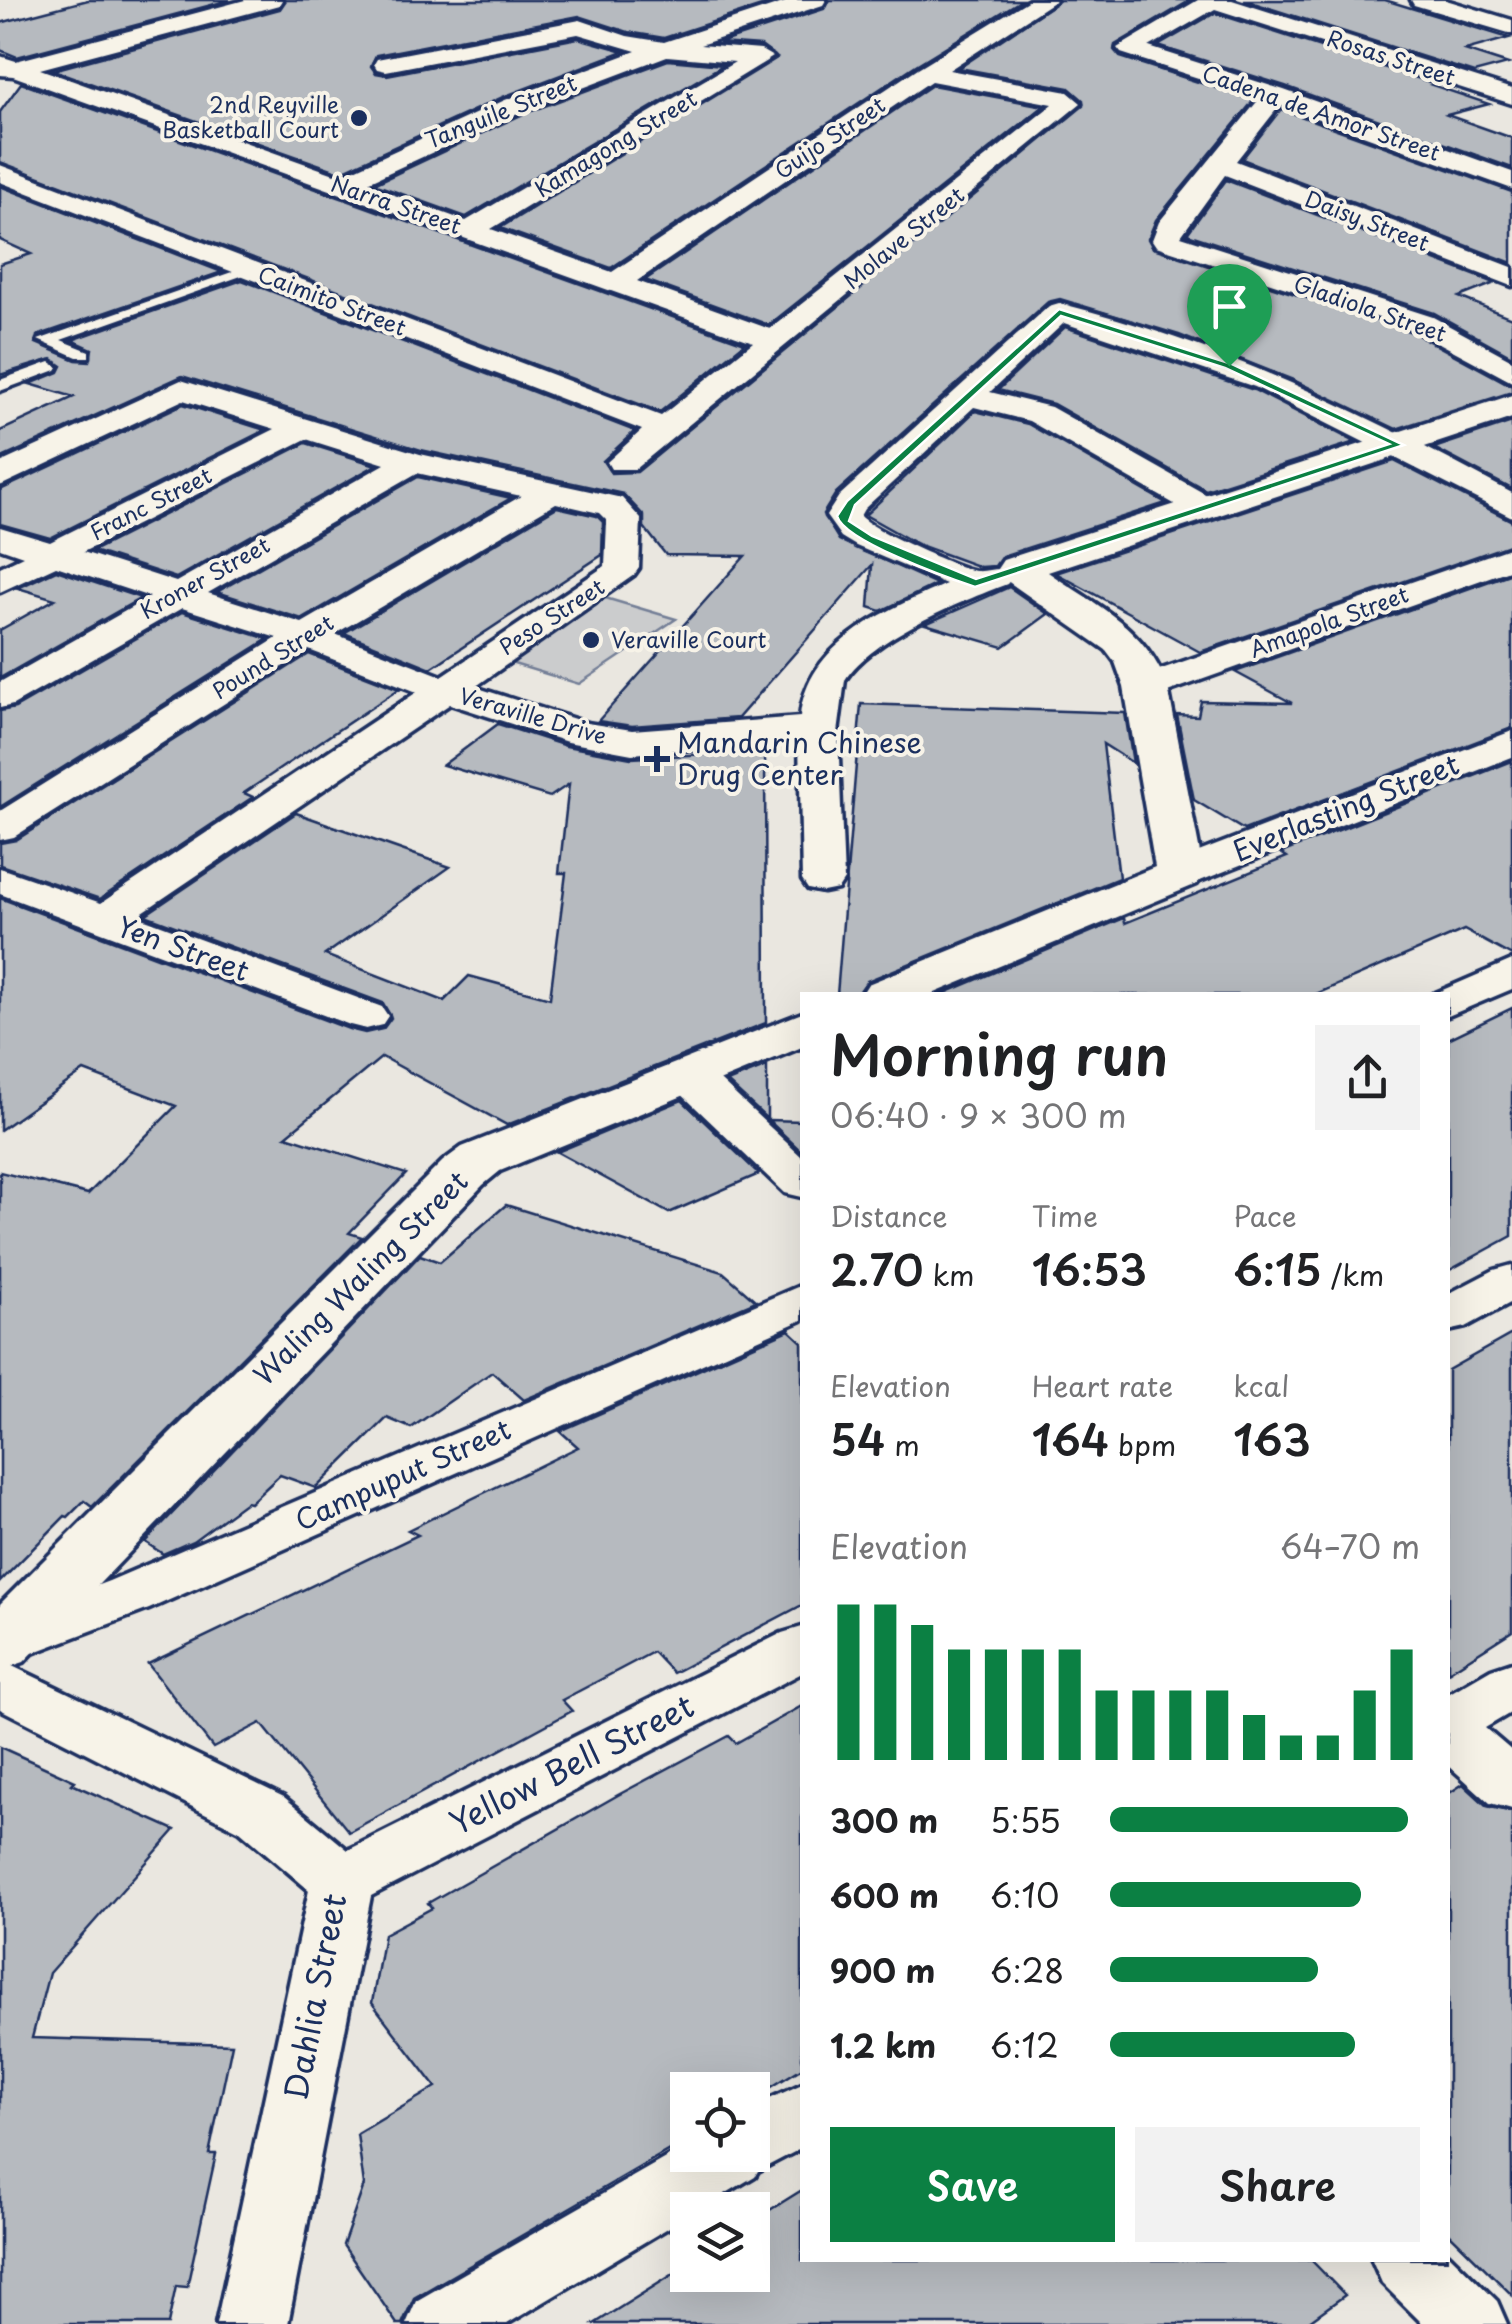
<!DOCTYPE html>
<meta charset="utf-8">
<style>
body{margin:0;font-family:"Playpen Sans",sans-serif;background:#f2f2f2;color:#202124;height:100vh;display:flex;flex-direction:column;font-size:38px;white-space:nowrap}
*{box-sizing:border-box;margin:0}
p{font-size:32px;color:#757577}
.icon{flex:none;width:55px;height:55px;fill:none;stroke:currentColor;stroke-width:2;stroke-linecap:round;stroke-linejoin:round}
.map{position:relative;flex:1;overflow:hidden}
.details{position:absolute;left:800px;top:992px;width:650px;height:1270px;display:flex;flex-direction:column;background:#fff;border-radius:0px;box-shadow:0 10px 40px #0002}
.details>*{flex:none}
.tools{position:absolute;left:670px;top:2072px;display:grid;gap:20px}
.tools a{display:grid;place-items:center;width:100px;height:100px;border-radius:0px;background:#fff;box-shadow:0 10px 40px #0002;font-size:50px}
.pin{position:absolute;display:grid;place-items:center;width:85px;height:85px;color:#fff;margin:-102px -42px;border-radius:50% 50% 50% 0;rotate:-45deg;box-shadow:0 0 10px #0007}
.pin .icon{rotate:45deg}
.round{display:grid;place-items:center;flex:none;width:105px;height:105px;border-radius:0px;background:#f2f2f2}
.head{display:flex;align-items:center;justify-content:space-between;height:170px;padding:0 30px}
h1{font-size:55px;font-weight:600;line-height:75px}
.metrics{display:grid;grid-template-columns:repeat(3,1fr);gap:15px;height:170px;padding:10px 30px}
.metrics div{display:grid;align-content:center}
.metrics b{font-size:42px;font-weight:600}
.metrics small{font-size:28px;font-weight:400}
.metrics p{font-size:28px}
.chart{height:280px;padding:20px 30px}
.chart p{display:flex;justify-content:space-between}
.chart svg{width:100%;height:180px;margin-top:10px;stroke:#0b8043;stroke-width:6}
.cta{display:flex;gap:20px;margin-top:auto;padding:20px 30px}
.cta a{flex:1;height:115px;border-radius:0px;background:#0b8043;color:#fff;font-size:40px;font-weight:600;line-height:115px;text-align:center}
.cta a+a{background:#f2f2f2;color:#202124}
ul{padding:0 30px;list-style:none;font-size:32px}
li{display:grid;grid-template-columns:160px 120px 1fr;align-items:center;height:75px}
li i{height:25px;border-radius:12px;background:#0b8043}
.map>svg:first-child{display:block}
</style>
<div class="map">
<svg width="1512" height="2324" viewBox="0 0 1512 2324">
<rect width="100%" height="100%" fill="#eae7e0"/>
<filter id="ink" filterUnits="userSpaceOnUse"><feTurbulence type="fractalNoise" baseFrequency=".01" numOctaves="2"/><feDisplacementMap in="SourceGraphic" scale="20" xChannelSelector="R" yChannelSelector="G"/><feConvolveMatrix kernelMatrix="1 2 1 2 8 2 1 2 1" color-interpolation-filters="sRGB"/></filter>
<g filter="url(#ink)">
<polygon fill="#cbcccd" stroke="#737e96" stroke-width="2.5" points="602,597 676,619 579,684 504,661"/>
<g fill="#b6babf" stroke="#1b2f5e" stroke-width="2.5">
<polygon points="88,0 230,0 17,57 0,50 0,23"/>
<polygon points="286,0 780,0 664,38 628,32 579,16 376,55 371,66 376,73 387,75 578,38 624,51 503,97 340,172 53,70 280,9"/>
<polygon points="830,0 1022,0 916,65 611,268 500,228 777,58 761,46 719,43 824,9"/>
<polygon points="1060,0 1191,0 1115,45 1114,50 1120,57 1254,100 1156,220 1148,239 1153,248 1412,332 1512,386 1512,392 1396,429 1293,380 1179,335 1060,299 1048,302 836,493 823,514 839,540 937,584 881,611 869,607 872,565 738,718 632,726 598,721 745,556 666,555 644,527 644,516 623,494 421,450 182,376 0,459 0,431 74,397 30,384 59,372 62,366 52,359 0,375 0,264 31,254 0,240 0,186 222,272 37,336 36,343 76,360 89,361 92,349 72,340 242,280 635,431 603,461 611,473 637,472 1083,106 1083,100 1069,88 959,68"/>
<polygon points="1244,0 1385,0 1509,38 1465,50 1508,64 1474,73"/>
<polygon points="1215,13 1436,84 1432,85 1489,104 1447,115 1512,138 1512,168 1285,86 1158,46"/>
<polygon points="668,60 723,65 466,217 374,184 523,114"/>
<polygon points="21,83 745,343 660,412 0,162 0,112"/>
<polygon points="932,85 1044,106 769,325 645,280"/>
<polygon points="1281,109 1512,192 1512,263 1242,159"/>
<polygon points="1226,180 1495,283 1459,297 1512,318 1512,356 1434,313 1187,234"/>
<polygon points="1065,327 1254,390 1355,442 1206,490 1053,404 998,390"/>
<polygon points="183,404 265,430 50,538 0,524 0,490"/>
<polygon points="975,411 1028,424 1166,503 1002,556 995,566 980,567 917,544 865,515"/>
<polygon points="1512,422 1512,489 1434,448"/>
<polygon points="306,443 376,465 176,578 93,551"/>
<polygon points="1394,461 1512,521 1512,544 1200,652 1056,573"/>
<polygon points="418,477 511,498 302,619 217,592"/>
<polygon points="557,507 597,516 603,522 602,555 431,668 344,633"/>
<polygon points="56,570 141,598 0,678 0,630 55,599 18,588"/>
<polygon points="1512,573 1512,728 1244,830 1194,800 1177,715 1198,716 1201,701 1292,703 1235,672"/>
<polygon points="1009,587 1048,614 1003,647 925,624"/>
<polygon points="182,612 268,639 0,807 0,711 15,708"/>
<polygon points="309,654 399,689 244,793 253,797 100,899 0,865 0,843 16,840"/>
<polygon points="861,704 1125,713 1133,763 1103,744 1119,878 867,981 857,995 837,995"/>
<polygon points="498,724 566,746 631,758 765,751 766,1023 507,1125 382,1057 286,1136 406,1174 349,1233 362,1237 92,1507 84,1501 68,1517 65,1516 0,1582 0,1172 88,1194 176,1106 84,1071 0,1130 0,898 349,1029 365,1033 383,1029 391,1018 383,1003 145,915 296,813 450,867 325,955 444,1001 469,976 550,998 566,873 559,873 569,784 550,797 443,765"/>
<polygon points="1512,761 1512,956 1464,930 1314,995 940,995 1124,918 1125,923 1287,857 1281,853"/>
<polygon points="1512,1008 1512,1236 1448,1271 1448,1039"/>
<polygon points="767,1066 767,1119 727,1082"/>
<polygon points="682,1100 759,1174 669,1213 557,1152"/>
<polygon points="768,1120 802,1121 802,1152"/>
<polygon points="506,1205 723,1272 756,1301 524,1400 492,1372 411,1428 387,1418 316,1488 280,1475 250,1503 246,1502 193,1541 163,1554 145,1542 420,1255 440,1262"/>
<polygon points="789,1330 802,1342 802,1605 673,1673 653,1652 562,1700 572,1711 349,1832 261,1723 213,1748 148,1664 418,1535 408,1530 578,1447 560,1431"/>
<polygon points="1512,1334 1512,1631 1448,1672 1448,1370"/>
<polygon points="802,1706 802,2068 752,2099 752,2090 688,2090 688,2139 414,2298 402,2324 397,2324 343,2245 364,2185 357,2134 436,2087 372,2003 384,1934 432,1908 428,1903 618,1795 729,1736 736,1743"/>
<polygon points="0,1747 75,1781 72,1784 175,1830 49,1973 32,2038 232,2044 209,2154 216,2154 187,2287 176,2286 168,2324 0,2324"/>
<polygon points="1463,1784 1487,1806 1512,1812 1512,2295 1448,2232 1448,1794"/>
<polygon points="802,2190 802,2260 1311,2260 1345,2295 1305,2324 594,2324 688,2265 688,2275 752,2275 752,2221"/>
</g>
<g fill="none" stroke-linecap="round" stroke-linejoin="round">
<g stroke="#1b2f5e" stroke-width="7">
<g id="lane">
<polygon points="246,267 258,270 61,340 89,351 89,357 77,357 38,340"/>
<polygon points="50,362 58,367 56,370 0,391 0,380"/>
</g>
</g>
<g stroke="#1b2f5e" stroke-width="7">
<g id="street">
<path d="M245,0H282L279,5L40,69L340,176L505,100L636,51L578,34L386,71L377,69L374,64L377,59L580,20L627,36L664,42L792,0H826L823,5L700,45L761,50L773,57L491,229L612,272L918,68L1029,0H1056L949,70L1068,92L1081,103L635,469H611L607,462L642,430L0,182V165L661,416L753,342L13,76L0,75V56L16,61ZM667,56L735,62L466,221L364,184L522,111ZM931,81L1053,104L770,329L637,281Z"/>
<polygon points="1198,0 1232,0 1512,89 1512,104 1215,9 1149,47 1284,90 1512,172 1512,189 1280,105 1236,161 1512,267 1512,286 1225,175 1181,236 1433,317 1512,360 1512,382 1413,329 1156,246 1152,240 1159,222 1260,98 1121,53 1117,48"/>
<polygon points="1411,0 1446,0 1512,20 1512,34 1414,5"/>
<path d="M1059,303C1223,344 1364,413 1512,493V517L1255,387L1064,323L990,392L1051,407L1214,499L1219,506L1214,513H1190L1029,421L974,407L864,509L860,516C869,528 959,569 976,571C987,572 995,567 1007,570L1013,577L1007,584C960,602 873,637 845,680L838,733L844,880L838,889L823,892L808,889L802,880L799,740L632,754L567,742L450,704L137,916L382,1007L388,1016L382,1025L366,1029L350,1025L0,894V868L101,903L417,692L309,650L14,837L0,840V811L277,638L182,608L13,705L0,708V682L150,597L56,566L0,592V567L23,556L0,548V527L50,542L275,429L183,400L0,486V463L181,380L420,454L622,498L641,519L639,568L634,575L475,687L587,723L632,730L800,717C807,643 885,611 946,584L856,546L841,537L826,516L839,496L1049,306ZM306,439L385,464L176,582L83,552ZM417,473L521,496L302,623L208,593ZM556,503L599,513L607,521L605,566L442,676L335,634Z"/>
<polygon points="1512,547 1512,569 1159,695 1146,698 1133,695 1127,687 1133,679"/>
<polygon points="1512,731 1512,757 1195,883 1180,886 1165,883 1159,874 1165,865"/>
<polygon points="1512,960 1512,989 1448,1016 1448,995 1431,995"/>
<polygon points="689,1062 705,1066 802,1157 802,1197 785,1193 673,1086 666,1076 673,1066"/>
<polygon points="1512,1265 1512,1302 1466,1327 1448,1331 1448,1294 1494,1270"/>
<polygon points="802,1285 802,1320 149,1609 6,1663 284,1797 348,1850 782,1633 802,1627 802,1673 371,1896 288,2324 216,2324 309,1890 240,1831 0,1709 0,1622 109,1581"/>
<polygon points="1512,1662 1512,1712 1485,1728 1512,1751 1512,1809 1490,1803 1448,1765 1448,1694 1491,1669"/>
<polygon points="802,2084 802,2148 758,2171 755,2176 698,2210 688,2210 688,2216 507,2324 406,2324 416,2301 688,2145 688,2155 752,2155 752,2107"/>
<polygon points="1448,2253 1497,2301 1507,2324 1423,2324 1382,2283 1372,2260 1448,2260"/>
</g>
</g>
<g stroke="#1b2f5e" stroke-width="7">
<g id="secondary">
<path d="M1512,395V418L1048,572C1099,607 1145,627 1168,687L1204,874L1197,884L930,995H861L868,984L1155,867L1124,687L1115,662L1106,650L1003,578L997,569L1003,560Z"/>
<polygon points="802,1013 802,1047 500,1171 483,1185 24,1662 0,1670 0,1604 443,1161 462,1147"/>
</g>
</g>
<use href="#lane" fill="#f7f3e8" fill-rule="evenodd"/>
<use href="#street" fill="#f7f3e8" fill-rule="evenodd"/>
<use href="#secondary" fill="#f7f3e8" fill-rule="evenodd"/>
</g>
</g>
<path fill="#0b8043" stroke="#fff" stroke-width="2.5" fill-rule="evenodd" d="M1059,309L1232,364L1404,445L975,587C948,578 844,541 837,516L847,501ZM1061,316L1225,368L1389,444L976,579L872,536L849,521L855,505Z"/>
<g fill="#1b2f5e" stroke="#f7f3e8" stroke-width="4">
<circle cx="359" cy="118" r="10"/>
<circle cx="591" cy="640" r="10"/>
<path d="M652 744h10v10h10v10h-10v10h-10v-10h-10v-10h10z"/>
</g>
<g text-anchor="middle" stroke-width="8" stroke-linejoin="round" paint-order="stroke">
<g font-size="22" fill="#1b2f5e" stroke="#f7f3e8">
<text transform="translate(1391 58) rotate(18)" y="8">Rosas Street</text>
<text transform="translate(501 112) rotate(-22)" y="8">Tanguile Street</text>
<text transform="translate(1321 113) rotate(19)" y="8">Cadena de Amor Street</text>
<text transform="translate(830 138) rotate(-34)" y="8">Guijo Street</text>
<text transform="translate(616 144) rotate(-31)" y="8">Kamagong Street</text>
<text transform="translate(396 205) rotate(19)" y="8">Narra Street</text>
<text transform="translate(1367 221) rotate(21)" y="8">Daisy Street</text>
<text transform="translate(904 238) rotate(-39)" y="8">Molave Street</text>
<text transform="translate(332 301) rotate(21)" y="8">Caimito Street</text>
<text transform="translate(1370 309) rotate(19)" y="8">Gladiola Street</text>
<text transform="translate(151 504) rotate(-27)" y="8">Franc Street</text>
<text transform="translate(205 578) rotate(-29)" y="8">Kroner Street</text>
<text transform="translate(552 617) rotate(-33)" y="8">Peso Street</text>
<text transform="translate(1329 622) rotate(-20)" y="8">Amapola Street</text>
<text transform="translate(273 657) rotate(-32)" y="8">Pound Street</text>
<text transform="translate(533 716) rotate(16)" y="8">Veraville Drive</text>
</g>
<g font-size="22" fill="#1b2f5e" stroke="#f7f3e8" text-anchor="end">
<text x="339" y="113">2nd Reyville<tspan x="339" dy="25">Basketball Court</tspan></text>
<text x="611" y="648" text-anchor="start">Veraville Court</text>
</g>
<g font-size="28" fill="#1b2f5e" stroke="#f7f3e8" text-anchor="start">
<text x="677" y="753">Mandarin Chinese<tspan x="677" dy="32">Drug Center</tspan></text>
</g>
<g font-size="28" fill="#1b2f5e" stroke="#f7f3e8">
<text transform="translate(1346 808) rotate(-22)" y="10">Everlasting Street</text>
<text transform="translate(183 949) rotate(20)" y="10">Yen Street</text>
<text transform="translate(361 1278) rotate(-45)" y="10">Waling Waling Street</text>
<text transform="translate(403 1475) rotate(-24)" y="10">Campuput Street</text>
</g>
<g font-size="32" fill="#1b2f5e" stroke="#f7f3e8">
<text transform="translate(572 1765) rotate(-27)" y="11">Yellow Bell Street</text>
<text transform="translate(316 1997) rotate(-79)" y="11">Dahlia Street</text>
</g>
</g>
</svg>
<div class="tools">
<a><svg class="icon" aria-label="locate" viewBox="0 0 24 24"><circle cx="12" cy="12" r="6"/><path d="M12 2v4M12 18v4M2 12h4M18 12h4"/></svg></a>
<a><svg class="icon" aria-label="layers" viewBox="0 0 24 24"><path d="M12 4l9 5-9 5-9-5zM3 14l9 5 9-5"/></svg></a>
</div>
<div class="pin" style="left:1229px;top:366px;background:#1e9e55"><svg class="icon" aria-label="arrive" viewBox="0 0 24 24"><path d="M6 21V4h12l-3 4 3 4H6"/></svg></div>
<section class="details">
<div class="head"><div><h1>Morning run</h1><p>06:40 · 9 × 300 m</p></div><a class="round"><svg class="icon" aria-label="share" viewBox="0 0 24 24"><path d="M12 15V3M7 8l5-5 5 5M5 13v7h14v-7"/></svg></a></div>
<div class="metrics">
<div><p>Distance</p><b>2.70<small> km</small></b></div>
<div><p>Time</p><b>16:53</b></div>
<div><p>Pace</p><b>6:15<small> /km</small></b></div>
</div>
<div class="metrics">
<div><p>Elevation</p><b>54<small> m</small></b></div>
<div><p>Heart rate</p><b>164<small> bpm</small></b></div>
<div><p>kcal</p><b>163</b></div>
</div>
<div class="chart"><p><span>Elevation</span>64–70 m</p>
<svg viewBox="0 0 160 44" preserveAspectRatio="none"><path d="M5 44V6M15 44V6M25 44V11M35 44V17M45 44V17M55 44V17M65 44V17M75 44V27M85 44V27M95 44V27M105 44V27M115 44V33M125 44V38M135 44V38M145 44V27M155 44V17"/></svg>
</div>
<ul>
<li><b>300 m</b>5:55<i style="width:96%"></i></li>
<li><b>600 m</b>6:10<i style="width:81%"></i></li>
<li><b>900 m</b>6:28<i style="width:67%"></i></li>
<li><b>1.2 km</b>6:12<i style="width:79%"></i></li>
</ul>
<div class="cta"><a>Save</a><a>Share</a></div>
</section>
</div>
